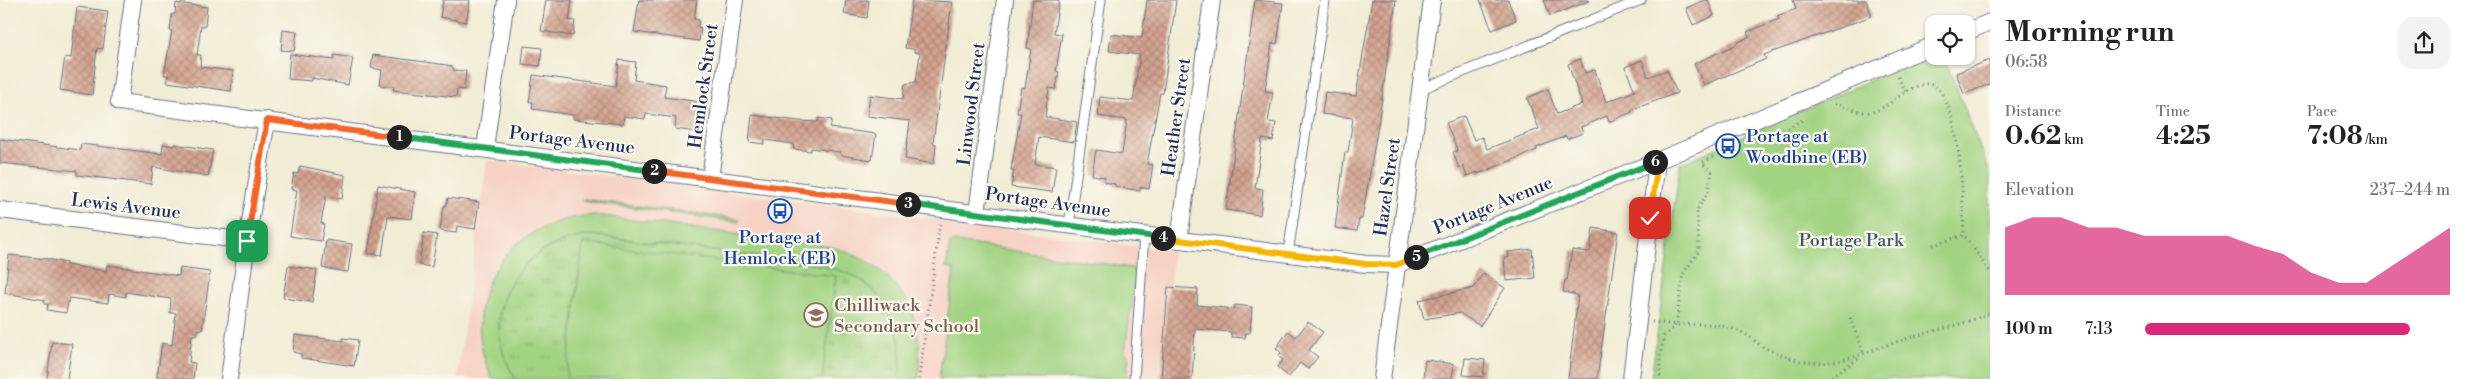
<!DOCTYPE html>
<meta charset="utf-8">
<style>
body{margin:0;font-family:"Libre Bodoni",serif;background:#f2f2f2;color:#222;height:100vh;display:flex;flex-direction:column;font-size:19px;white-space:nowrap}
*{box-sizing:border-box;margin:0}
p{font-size:16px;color:#767676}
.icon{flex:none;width:28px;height:28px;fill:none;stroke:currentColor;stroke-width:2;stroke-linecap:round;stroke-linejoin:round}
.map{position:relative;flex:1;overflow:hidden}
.drawer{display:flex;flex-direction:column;background:#fff;width:475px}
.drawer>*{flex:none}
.fabs{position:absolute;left:1925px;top:15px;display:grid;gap:10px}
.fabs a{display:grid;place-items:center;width:50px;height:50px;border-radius:10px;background:#fff;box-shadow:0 1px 4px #0004;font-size:25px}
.pin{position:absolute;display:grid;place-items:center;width:42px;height:42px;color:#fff;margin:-21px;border-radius:10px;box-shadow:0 2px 8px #0006}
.km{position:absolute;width:25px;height:25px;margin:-12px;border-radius:50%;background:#222;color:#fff;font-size:14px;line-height:25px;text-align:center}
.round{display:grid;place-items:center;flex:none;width:52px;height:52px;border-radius:15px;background:#f2f2f2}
.headline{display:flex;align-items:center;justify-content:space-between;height:85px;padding:0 15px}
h1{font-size:28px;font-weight:700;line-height:38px}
.stats{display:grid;grid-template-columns:repeat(3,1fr);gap:8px;height:85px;padding:5px 15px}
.stats div{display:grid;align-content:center}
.stats b{font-size:25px;font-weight:700}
.stats small{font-size:14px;font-weight:400}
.stats p{font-size:14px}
.chart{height:140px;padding:10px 15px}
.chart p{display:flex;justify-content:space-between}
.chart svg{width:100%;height:90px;margin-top:5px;fill:#db2777;opacity:.7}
ul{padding:0 15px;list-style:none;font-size:16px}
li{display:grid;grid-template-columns:80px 60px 1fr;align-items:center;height:38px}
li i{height:12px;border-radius:6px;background:#db2777}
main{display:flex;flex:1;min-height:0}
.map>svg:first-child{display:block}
</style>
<main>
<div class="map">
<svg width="1990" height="379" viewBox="0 0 1990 379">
<defs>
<pattern id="grass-tufts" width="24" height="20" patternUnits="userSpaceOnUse" patternTransform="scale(1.25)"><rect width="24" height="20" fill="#a2d382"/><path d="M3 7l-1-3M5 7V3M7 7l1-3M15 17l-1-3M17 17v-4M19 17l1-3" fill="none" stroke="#8bb573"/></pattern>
<pattern id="building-cross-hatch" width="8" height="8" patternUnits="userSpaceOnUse" patternTransform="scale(1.25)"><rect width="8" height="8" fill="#d4a38f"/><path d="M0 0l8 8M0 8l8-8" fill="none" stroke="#ab8578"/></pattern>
</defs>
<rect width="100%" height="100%" fill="#fbf7ec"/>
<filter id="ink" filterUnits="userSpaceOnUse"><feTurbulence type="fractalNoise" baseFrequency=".02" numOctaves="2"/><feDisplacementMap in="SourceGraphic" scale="10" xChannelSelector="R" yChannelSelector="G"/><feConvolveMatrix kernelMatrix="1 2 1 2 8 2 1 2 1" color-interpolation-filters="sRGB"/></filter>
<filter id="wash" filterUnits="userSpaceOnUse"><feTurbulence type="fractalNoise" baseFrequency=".0096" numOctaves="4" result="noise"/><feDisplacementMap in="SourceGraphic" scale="20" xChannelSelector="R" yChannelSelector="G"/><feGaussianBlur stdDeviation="1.12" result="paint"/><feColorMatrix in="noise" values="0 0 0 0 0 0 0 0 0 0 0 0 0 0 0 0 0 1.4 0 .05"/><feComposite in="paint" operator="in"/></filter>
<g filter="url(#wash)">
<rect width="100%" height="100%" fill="#f1ecd4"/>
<polygon fill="#f6d2c5" points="487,160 1173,251 1161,379 457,379"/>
<path fill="url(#grass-tufts)" stroke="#5e8170" d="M593,235L827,266C836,270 848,272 856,277C891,298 907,340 898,379H516C472,313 519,241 593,235Z"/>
<g fill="#a2d382" stroke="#5e8170">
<polygon points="1934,52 1934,56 1944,56 1990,173 1990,379 1651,379 1680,164"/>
<polygon points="583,199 739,219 739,222 583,201"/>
<path d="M596,215L832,247C897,266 927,312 918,379H898C907,340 891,298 856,277C848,272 836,270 827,266L593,235C518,241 472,313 516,379H492C454,296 507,219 596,215Z"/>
<polygon points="956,242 1132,268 1136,274 1125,351 1129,357 1126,379 939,379 954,270 946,268 950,243"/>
<polygon points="583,243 836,276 822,379 566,379"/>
</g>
<g id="blocks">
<g fill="url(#building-cross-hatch)">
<polygon points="443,0 470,0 466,22 440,17"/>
<polygon points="546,0 572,0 569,20 575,21 573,36 541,31"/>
<polygon points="639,0 697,0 694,19 699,20 698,27 701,28 699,41 634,32"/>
<polygon points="846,0 869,0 867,18 844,14"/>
<polygon points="912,0 952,2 933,143 936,144 934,164 905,159 910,121 867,116 870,95 903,99 905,84 916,82 920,53 914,52 914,49 905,48"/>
<polygon points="1033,0 1059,0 1054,33 1062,34 1056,71 1059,72 1056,89 1049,88 1045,117 1077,122 1074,142 1039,137 1035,164 1056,167 1052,192 1011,187 1014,170 1011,170 1021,113 1017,113 1021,87 1025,88 1031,49 1027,48"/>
<polygon points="1147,0 1176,0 1163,93 1160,93 1147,164 1153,165 1149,189 1140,187 1140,191 1115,186 1115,184 1104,182 1105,177 1092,175 1096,150 1122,154 1127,120 1098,116 1100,97 1133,101 1140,55 1109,51 1111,34 1142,38"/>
<polygon points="1255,0 1283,3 1277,44 1272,43 1265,91 1273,92 1268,122 1276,123 1273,141 1262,139 1255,188 1263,189 1260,215 1226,210"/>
<polygon points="1372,0 1396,0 1378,125 1362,219 1359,219 1357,231 1335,228 1345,152 1348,152 1353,118 1322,114 1325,92 1356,96"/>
<polygon points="1480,0 1508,0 1516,20 1492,30"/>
<polygon points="1544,0 1588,0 1589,1 1550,16"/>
<polygon points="1705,0 1708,0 1714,16 1693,25 1686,8"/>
<polygon points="1793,0 1866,0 1872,16 1764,55 1766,59 1704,85 1694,64 1737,44 1736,43 1749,37 1747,32 1779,19 1777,16 1796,9"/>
<polygon points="176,3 207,7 205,26 201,26 197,55 201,55 200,67 233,71 231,91 167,82 168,75 164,75 172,31 170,31 172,14 175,14"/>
<polygon points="77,7 108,11 103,49 97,48 92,95 60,90 65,57 71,58"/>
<polygon points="283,30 297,32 294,51 281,50"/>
<polygon points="524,46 542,48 540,66 522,64"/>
<polygon points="290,54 334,60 334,55 353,58 348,85 312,78 312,81 288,79"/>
<polygon points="373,55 447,65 453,67 453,70 466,71 464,90 457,89 456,97 393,90 394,87 380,85 382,70 371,68"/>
<polygon points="1580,59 1585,73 1595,70 1606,102 1635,91 1625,67 1642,60 1648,77 1667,70 1677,93 1631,110 1632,112 1609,122 1607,116 1581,127 1583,133 1567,139 1566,136 1536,148 1537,150 1478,174 1478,172 1467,176 1463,166 1459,168 1453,152 1457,151 1456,147 1446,123 1464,116 1474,140 1482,137 1487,149 1539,129 1527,98 1548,89 1557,114 1582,104 1568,64"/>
<polygon points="619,60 636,62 634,80 666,85 664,97 708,103 704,133 675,129 676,118 646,114 645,119 624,116 623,124 573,119 573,115 532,109 533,102 529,102 533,75 616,86"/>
<polygon points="1990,60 1990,84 1964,94 1956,73"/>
<polygon points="752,115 798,121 818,122 818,118 832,120 830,128 876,134 872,160 840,155 840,152 811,148 811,151 793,149 794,144 765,140 764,144 749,142"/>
<polygon points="0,139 80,150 81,144 162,154 163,144 174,146 174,144 213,150 208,176 153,167 151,184 77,175 77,171 0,163"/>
<polygon points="300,166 345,175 342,199 326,196 321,223 324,224 321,241 290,236 297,190 291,189 294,173 298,174"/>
<polygon points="378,185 415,192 412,219 388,216 382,255 368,253"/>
<polygon points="448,198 479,202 475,229 457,226 456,233 440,231 444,206 446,206"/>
<polygon points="1593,228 1618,232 1597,379 1568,379 1578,295 1563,292 1565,280 1567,280 1572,250 1590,252"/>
<polygon points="424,233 437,235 432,267 419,265"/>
<polygon points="326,240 352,244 348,272 322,268"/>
<polygon points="1532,249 1535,278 1506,281 1504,258 1509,257 1508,252"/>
<polygon points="9,255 47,259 66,263 66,265 106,271 107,265 179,276 180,268 210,272 202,330 197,329 197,335 192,335 189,362 195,363 193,379 157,377 162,343 172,345 176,313 170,313 171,299 126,292 126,297 109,294 108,303 69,298 66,313 47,310 48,304 44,304 45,300 5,293"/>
<polygon points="288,266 317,270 312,302 283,298"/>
<polygon points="1483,273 1505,288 1480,326 1460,313 1424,319 1419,300 1474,288"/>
<polygon points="1168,287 1198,289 1197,305 1234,309 1235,305 1252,307 1250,333 1246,333 1245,338 1231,337 1231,332 1195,329 1192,379 1161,379"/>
<polygon points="1308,322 1323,332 1309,350 1318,357 1308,369 1300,363 1289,377 1277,367 1283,360 1278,356 1281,353 1276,348 1288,331 1296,337"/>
<polygon points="295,335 343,341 343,338 358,340 354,366 301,358 301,354 293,352"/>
<polygon points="52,342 72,344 67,379 47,379"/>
<polygon points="1465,358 1485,360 1483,377 1463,375"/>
<polygon points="1425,360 1454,364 1452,379 1423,379"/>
</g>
</g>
</g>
<g filter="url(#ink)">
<use href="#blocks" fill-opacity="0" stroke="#667187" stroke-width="1"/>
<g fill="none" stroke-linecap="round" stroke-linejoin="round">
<g stroke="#667187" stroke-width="11">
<g id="lane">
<polyline points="1421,89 1641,0"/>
<polyline points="1069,225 1101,0"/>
<polyline points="1288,254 1325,0"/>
<polyline points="1134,379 1144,235"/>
</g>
</g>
<g stroke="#667187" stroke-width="18">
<g id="street">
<polyline points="133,0 119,102 1366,264 1396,265 1657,161 1934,45"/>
<polyline points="1966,32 1990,22"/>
<polyline points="485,148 506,0"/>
<polyline points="710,178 735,0"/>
<polyline points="0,210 247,241"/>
<polyline points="977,213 1005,0"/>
<polyline points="1179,240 1212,0"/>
<polyline points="229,379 247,241 267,120"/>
<polyline points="1382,379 1432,0"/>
<polyline points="1631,379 1657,161"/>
</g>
</g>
<g stroke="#667187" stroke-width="3" stroke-dasharray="1 4" stroke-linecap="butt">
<polyline points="1898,77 1906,92"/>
<path d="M1834,105C1847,105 1859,114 1872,112C1885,110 1906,87 1925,84C1962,80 1963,210 1964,235"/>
<polyline points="1750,141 1779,133 1802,120"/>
<path d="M1713,157L1702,163L1712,172L1708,192L1697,210L1699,251L1683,274L1676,325C1696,324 1717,322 1736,330C1746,333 1753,340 1762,346C1773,352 1788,358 1801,361C1838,368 1866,351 1899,341C1930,331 1961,326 1990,313"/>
<polyline points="1933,245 1964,235 1990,272"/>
<polyline points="1850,318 1864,354"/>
<polyline points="1652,322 1676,325 1664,336 1660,357 1660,379"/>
<polyline points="919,379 940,224"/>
<polyline points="1828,379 1859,358"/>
</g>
<use href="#lane" stroke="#fff" stroke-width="9"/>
<use href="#street" stroke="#fff" stroke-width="16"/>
</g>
</g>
<g fill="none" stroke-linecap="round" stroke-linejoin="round" filter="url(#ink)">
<g stroke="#fff" stroke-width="10">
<polyline id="split-1" points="247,241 267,120 399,137"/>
</g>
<g stroke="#fff" stroke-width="10">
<polyline id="split-2" points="399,137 654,171"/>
</g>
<g stroke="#fff" stroke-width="10">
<polyline id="split-3" points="654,171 908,204"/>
</g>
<g stroke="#fff" stroke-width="10">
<polyline id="split-4" points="908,204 1163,238"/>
</g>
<g stroke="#fff" stroke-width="10">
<polyline id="split-5" points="1163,238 1366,264 1396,265 1416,257"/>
</g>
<g stroke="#fff" stroke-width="10">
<polyline id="split-6" points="1416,257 1655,162"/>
</g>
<g stroke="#fff" stroke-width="10">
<polyline id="split-7" points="1650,218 1658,161 1655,162"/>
</g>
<use href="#split-1" stroke="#f0652b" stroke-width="6"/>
<use href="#split-2" stroke="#22a559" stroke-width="6"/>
<use href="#split-3" stroke="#f0652b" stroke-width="6"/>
<use href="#split-4" stroke="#22a559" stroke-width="6"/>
<use href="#split-5" stroke="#f5b400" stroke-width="6"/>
<use href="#split-6" stroke="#22a559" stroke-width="6"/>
<use href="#split-7" stroke="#f5b400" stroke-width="6"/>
</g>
<defs>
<g id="bus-ring" transform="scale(1.25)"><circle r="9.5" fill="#fbf7ec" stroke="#1a4fb4" stroke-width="1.5"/><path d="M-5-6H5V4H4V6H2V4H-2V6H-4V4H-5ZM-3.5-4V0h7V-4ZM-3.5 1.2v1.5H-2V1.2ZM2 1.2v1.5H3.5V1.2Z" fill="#1a4fb4"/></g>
<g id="school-ring" transform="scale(1.25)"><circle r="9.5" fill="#fbf7ec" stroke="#8d6e63" stroke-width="1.5"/><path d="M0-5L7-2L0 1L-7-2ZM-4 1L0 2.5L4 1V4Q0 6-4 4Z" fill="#8d6e63"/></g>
</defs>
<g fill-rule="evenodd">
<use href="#bus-ring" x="1728" y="146"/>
<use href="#bus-ring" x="780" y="211"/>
<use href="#school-ring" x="816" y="315"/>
</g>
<g text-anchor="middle" stroke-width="4.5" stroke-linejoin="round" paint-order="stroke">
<g font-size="18" fill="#1b2f5e" stroke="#fbf7ec">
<text transform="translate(703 86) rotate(-82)" y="6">Hemlock Street</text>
<text transform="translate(971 104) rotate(-83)" y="6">Linwood Street</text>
<text transform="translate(1176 117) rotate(-82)" y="6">Heather Street</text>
<text transform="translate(572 140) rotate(7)" y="6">Portage Avenue</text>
<text transform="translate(1387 187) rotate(-82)" y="6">Hazel Street</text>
<text transform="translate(1048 202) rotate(8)" y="6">Portage Avenue</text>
<text transform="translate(1493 205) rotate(-22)" y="6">Portage Avenue</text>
<text transform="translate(126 206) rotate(7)" y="6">Lewis Avenue</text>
</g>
<g font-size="18" fill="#164399" stroke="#fbf7ec" text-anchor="start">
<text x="1746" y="142">Portage at<tspan x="1746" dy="21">Woodbine (EB)</tspan></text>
<text x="780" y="243" text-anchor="middle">Portage at<tspan x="780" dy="21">Hemlock (EB)</tspan></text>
</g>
<g font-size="18" fill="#3d5867" stroke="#fbf7ec">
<text x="1851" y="246">Portage Park</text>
</g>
<g font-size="18" fill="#785e54" stroke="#fbf7ec" text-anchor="start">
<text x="834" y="311">Chilliwack<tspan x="834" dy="21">Secondary School</tspan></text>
</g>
</g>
</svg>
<div class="fabs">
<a><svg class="icon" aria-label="locate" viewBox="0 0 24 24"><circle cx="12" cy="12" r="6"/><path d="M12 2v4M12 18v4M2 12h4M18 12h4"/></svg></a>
</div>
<div class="pin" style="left:247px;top:241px;background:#1e9e55"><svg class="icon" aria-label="arrive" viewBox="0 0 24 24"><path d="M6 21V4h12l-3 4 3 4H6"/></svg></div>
<div class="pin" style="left:1650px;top:218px;background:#d93025"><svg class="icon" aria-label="check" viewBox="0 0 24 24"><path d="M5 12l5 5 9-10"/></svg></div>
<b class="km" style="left:399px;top:137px">1</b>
<b class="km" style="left:654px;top:171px">2</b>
<b class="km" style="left:908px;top:204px">3</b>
<b class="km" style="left:1163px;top:238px">4</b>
<b class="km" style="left:1416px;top:257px">5</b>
<b class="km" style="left:1655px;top:162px">6</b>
</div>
<section class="drawer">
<div class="headline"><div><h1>Morning run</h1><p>06:58</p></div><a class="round"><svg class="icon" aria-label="share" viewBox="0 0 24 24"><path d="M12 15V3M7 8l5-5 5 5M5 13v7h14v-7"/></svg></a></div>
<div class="stats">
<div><p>Distance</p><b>0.62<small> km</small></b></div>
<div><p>Time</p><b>4:25</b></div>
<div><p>Pace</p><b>7:08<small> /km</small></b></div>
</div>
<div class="chart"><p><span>Elevation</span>237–244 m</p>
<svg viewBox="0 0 160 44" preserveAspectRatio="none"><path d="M0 44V11L10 6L20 6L30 11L40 11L50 15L60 15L70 15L80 15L90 20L100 24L110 33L120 38L130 38L140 29L150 20L160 11V44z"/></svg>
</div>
<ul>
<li><b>100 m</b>7:13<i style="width:87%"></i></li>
</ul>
</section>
</main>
